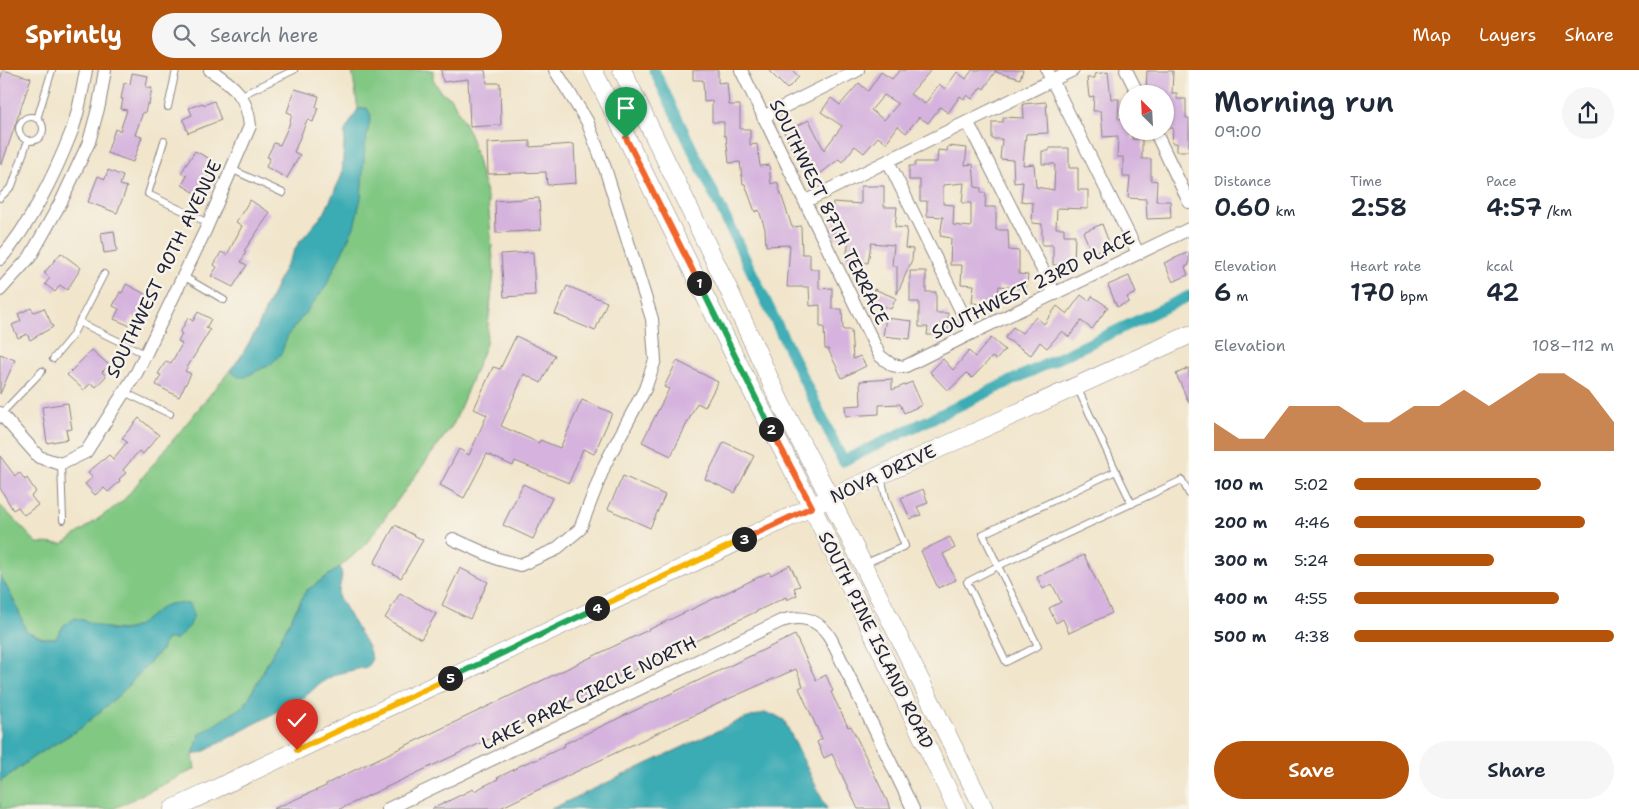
<!DOCTYPE html>
<meta charset="utf-8">
<style>
body{margin:0;font-family:"Shantell Sans",sans-serif;background:#f6f6f7;color:#1f2937;height:100vh;display:flex;flex-direction:column;font-size:19px;white-space:nowrap}
*{box-sizing:border-box;margin:0}
p{font-size:16px;color:#747a83}
.icon{flex:none;width:28px;height:28px;fill:none;stroke:currentColor;stroke-width:2;stroke-linecap:round;stroke-linejoin:round}
.map{position:relative;flex:1;overflow:hidden}
.drawer{display:flex;flex-direction:column;background:#fff;width:450px}
.drawer>*{flex:none}
.needle{width:32px;rotate:336deg}
.buttons{position:absolute;left:1119px;top:15px;display:grid;gap:10px}
.buttons a{display:grid;place-items:center;width:55px;height:55px;border-radius:50%;background:#fff;box-shadow:0 1px 4px #0004;font-size:25px}
.pin{position:absolute;display:grid;place-items:center;width:42px;height:42px;color:#fff;margin:-51px -21px;border-radius:50% 50% 50% 0;rotate:-45deg;box-shadow:0 0 5px #0007}
.pin .icon{rotate:45deg}
.km{position:absolute;width:25px;height:25px;margin:-12px;border-radius:50%;background:#222;color:#fff;font-size:14px;line-height:25px;text-align:center}
.round{display:grid;place-items:center;flex:none;width:52px;height:52px;border-radius:26px;background:#f6f6f7}
.head{display:flex;align-items:center;justify-content:space-between;height:85px;padding:0 25px}
h1{font-size:28px;font-weight:600;line-height:38px}
.metrics{display:grid;grid-template-columns:repeat(3,1fr);gap:8px;height:85px;padding:5px 25px}
.metrics div{display:grid;align-content:center}
.metrics b{font-size:25px;font-weight:600}
.metrics small{font-size:14px;font-weight:400}
.metrics p{font-size:14px}
.chart{height:140px;padding:10px 25px}
.chart p{display:flex;justify-content:space-between}
.chart svg{width:100%;height:90px;margin-top:5px;fill:#b45309;opacity:.7}
.cta{display:flex;gap:10px;margin-top:auto;padding:10px 25px}
.cta a{flex:1;height:58px;border-radius:30px;background:#b45309;color:#fff;font-size:20px;font-weight:600;line-height:58px;text-align:center}
.cta a+a{background:#f6f6f7;color:#1f2937}
ul{padding:0 25px;list-style:none;font-size:16px}
li{display:grid;grid-template-columns:80px 60px 1fr;align-items:center;height:38px}
li i{height:12px;border-radius:6px;background:#b45309}
header{display:flex;align-items:center;gap:30px;box-sizing:border-box;height:70px;padding:0 25px;background:#b45309;color:#fff}
header strong{font-size:24px}
nav{display:flex;gap:28px;margin-inline-start:auto;font-size:18px}
.search{width:350px;height:45px;background:#f6f6f7;display:flex;align-items:center;gap:12px;box-sizing:border-box;padding:0 18px;border-radius:28px;color:#747a83;font-size:19px}
main{display:flex;flex:1;min-height:0}
.map>svg:first-child{display:block}
</style>
<header>
<strong>Sprintly</strong>
<div class="search"><svg class="icon" aria-label="search" viewBox="0 0 24 24"><circle cx="10" cy="10" r="6"/><path d="M15 15l6 6"/></svg>Search here</div>
<nav><a>Map</a><a>Layers</a><a>Share</a></nav>
</header>
<main>
<div class="map">
<svg width="1189" height="739" viewBox="0 0 1189 739">
<rect width="100%" height="100%" fill="#f7f3e8"/>
<filter id="ink" filterUnits="userSpaceOnUse"><feTurbulence type="fractalNoise" baseFrequency=".02" numOctaves="2"/><feDisplacementMap in="SourceGraphic" scale="10" xChannelSelector="R" yChannelSelector="G"/><feConvolveMatrix kernelMatrix="1 2 1 2 8 2 1 2 1" color-interpolation-filters="sRGB"/></filter>
<filter id="wash" filterUnits="userSpaceOnUse"><feTurbulence type="fractalNoise" baseFrequency=".0096" numOctaves="4" result="noise"/><feDisplacementMap in="SourceGraphic" scale="20" xChannelSelector="R" yChannelSelector="G"/><feGaussianBlur stdDeviation="1.12" result="paint"/><feColorMatrix in="noise" values="0 0 0 0 0 0 0 0 0 0 0 0 0 0 0 0 0 1.4 0 .05"/><feComposite in="paint" operator="in"/></filter>
<g filter="url(#wash)">
<rect width="100%" height="100%" fill="#f1e5cb"/>
<polygon fill="#81c883" stroke="#52755f" points="352,0 433,0 433,9 440,21 452,29 470,64 488,130 494,202 486,274 454,353 365,475 340,497 306,521 245,635 200,664 193,685 195,699 113,739 0,739 0,712 32,688 81,658 120,624 162,579 166,569 168,534 137,557 122,560 101,557 84,550 64,555 56,568 43,568 26,561 17,537 0,505 0,435 37,473 63,474 123,431 240,288 257,259 282,203 298,174 325,142 342,105 345,61 358,39"/>
<g fill="#3aabb4" stroke="#2e6678">
<polygon points="367,38 371,45 365,76 361,128 354,157 325,218 288,265 281,284 271,294 245,307 238,307 230,300 240,288 257,259 282,203 298,174 325,142 342,105 345,61 358,39"/>
<polygon points="340,497 342,505 338,526 368,577 372,589 367,597 336,604 319,614 306,626 203,682 193,685 200,664 245,635 306,521"/>
<path d="M0,505L17,537L26,561L43,568H56L64,555L75,548C91,551 106,562 124,560C142,558 151,542 167,535C173,532 183,534 190,534L194,544L190,556L177,569H166L162,579L120,624L81,658L32,688L0,712Z"/>
<polygon points="764,643 775,645 784,650 827,739 551,739 738,651"/>
</g>
<g fill="none" stroke-linecap="round" stroke-linejoin="round">
<polyline stroke="#3aabb4" stroke-width="11" points="654,0 843,391 1189,226"/>
</g>
<g id="blocks">
<g fill="#d5b3de" fill-rule="evenodd">
<polygon points="3,0 31,8 2,94 0,94 0,10"/>
<polygon points="441,0 485,0 487,13 500,13 501,55 470,57 468,9 443,12"/>
<polygon points="693,0 718,0 718,13 727,12 729,35 740,35 740,59 750,59 750,75 757,74 760,96 769,95 771,114 777,112 792,157 801,156 802,184 810,184 810,199 819,199 819,219 832,218 832,239 842,239 843,260 851,260 853,289 860,286 866,296 842,308 828,279 825,279 824,257 820,257 820,235 810,236 809,217 787,217 790,175 766,176 765,159 759,140 755,142 745,114 743,114 740,92 729,93 726,66 724,66 724,52 712,52 712,31 704,32 703,10 693,10"/>
<polygon points="768,0 792,0 799,7 787,19"/>
<path d="M900,0H931L910,24L925,34L939,14L945,19L957,2L966,9L972,0H996L984,19L981,17L972,29L967,25L964,29L960,26L948,43L940,37L928,53L919,47L906,63L898,56L886,73L878,67L864,83L855,76L842,92L839,89L816,107L794,83L784,62L809,50L824,80L842,56L821,42L831,28L840,35L859,13L868,21L881,2L892,9ZM884,25L898,34L884,50L871,40Z"/>
<polygon points="997,0 1023,0 1020,9 996,2"/>
<polygon points="1147,1 1173,1 1172,23 1177,23 1177,29 1186,29 1186,48 1189,48 1189,81 1177,81 1177,73 1172,73 1173,58 1166,58 1165,24 1157,24 1157,20 1146,20"/>
<polygon points="1108,2 1111,29 1119,29 1118,49 1128,48 1128,61 1132,61 1132,69 1142,69 1142,89 1151,89 1151,110 1157,111 1156,131 1170,131 1171,148 1147,149 1146,129 1128,128 1130,107 1123,107 1123,87 1117,87 1118,66 1103,67 1101,41 1093,41 1094,26 1089,27 1087,8 1095,8 1095,4"/>
<polygon points="132,3 148,6 146,17 152,18 149,34 147,34 145,43 143,42 135,65 142,67 133,92 107,83 115,59 120,61 127,40 121,39 123,29 121,29 124,13 130,14"/>
<polygon points="295,19 319,26 316,37 318,38 313,52 307,50 294,82 300,85 287,108 266,97 270,88 267,87 274,73 280,75 289,55 292,44 287,42"/>
<polygon points="214,31 221,50 188,63 183,49 192,45 189,38 203,33 204,35"/>
<polygon points="1046,32 1048,63 1026,64 1023,95 1034,94 1036,117 1054,120 1055,94 1042,94 1042,81 1049,81 1049,78 1069,78 1069,98 1078,98 1078,120 1088,120 1088,139 1057,138 1056,158 1064,158 1064,165 1075,165 1074,195 1053,195 1053,175 1042,175 1042,154 1032,153 1033,133 1021,131 1023,112 1014,113 1013,90 1000,89 1002,69 992,69 992,52 1003,52 1003,47 1024,48 1023,34"/>
<polygon points="530,71 530,77 574,74 576,113 547,115 546,102 488,104 487,73"/>
<path d="M948,76L967,78L965,95L973,94L975,117L981,118V123H986L985,137H996V160H1008L1009,180L1019,181V204L1028,205L1026,219L999,216L996,236L972,233L974,215L961,214L962,195H950L951,168L940,166L943,147L927,146V131H920V110H909V96H915V92H937L938,80L947,81ZM964,113L962,133H971V157L953,155L954,135L943,134V115Z"/>
<polygon points="195,81 216,92 197,124 182,115 187,106 181,103"/>
<polygon points="108,100 123,106 120,115 127,117 117,143 88,132 98,106 105,109"/>
<polygon points="861,116 884,116 884,137 897,137 895,157 907,158 905,178 913,179 912,190 897,224 897,196 892,196 894,175 871,173 868,193 846,190 849,168 834,168 834,150 832,150 833,132 861,134"/>
<polygon points="539,128 541,160 496,163 495,131"/>
<polygon points="250,130 270,143 244,181 246,182 241,192 247,195 233,217 211,206 217,197 214,195 221,182 227,185 242,156 236,152"/>
<polygon points="1102,154 1110,175 1092,183 1083,162"/>
<polygon points="114,161 117,181 104,183 101,163"/>
<polygon points="533,182 535,225 504,227 501,184"/>
<polygon points="1189,182 1189,195 1185,197 1188,205 1173,212 1164,193"/>
<polygon points="61,183 81,198 67,220 60,215 55,222 45,214 50,208 44,203"/>
<polygon points="910,201 926,201 926,222 936,222 936,243 948,243 948,261 937,261 937,265 927,265 928,257 919,257 919,232 910,232"/>
<polygon points="1129,206 1136,223 1127,227 1129,232 1117,237 1108,215"/>
<polygon points="126,214 147,225 143,234 146,235 139,249 133,246 128,255 114,249 119,239 113,236 120,222 122,223"/>
<polygon points="567,216 607,232 595,261 555,244"/>
<polygon points="874,219 896,228 891,239 869,230"/>
<polygon points="1081,225 1089,231 1092,226 1108,237 1092,259 1081,251 1069,267 1062,261 1047,278 1040,272 1031,285 1005,268 1013,257 1022,263 1036,247 1044,254 1057,236 1067,244"/>
<polygon points="31,238 34,242 44,238 53,257 30,270 27,264 18,268 12,255 21,251 18,244"/>
<polygon points="198,242 211,249 206,258 210,260 185,301 191,304 179,327 156,315 161,305 158,304 166,291 171,293 182,274 178,271 182,264 180,262 188,248 193,251"/>
<polygon points="886,248 912,251 910,269 883,266"/>
<polygon points="516,266 555,285 541,313 524,304 501,356 539,373 540,370 560,378 582,330 612,343 594,384 583,379 569,413 515,391 513,396 487,384 464,428 440,415 459,379 469,385 487,345 474,339 493,297 500,299"/>
<polygon points="991,268 1005,280 996,290 992,287 972,308 967,303 948,321 930,302 943,289 953,300 969,281 975,287"/>
<polygon points="92,280 109,295 102,302 106,306 96,317 91,313 84,320 67,305"/>
<polygon points="0,284 15,290 0,324"/>
<polygon points="677,291 718,312 705,337 697,333 671,386 642,372 669,319 664,317"/>
<polygon points="1189,298 1189,333 1176,304"/>
<polygon points="892,309 892,320 912,312 922,335 904,343 900,334 879,335 879,344 846,346 845,336 861,335 860,311"/>
<polygon points="68,333 72,359 66,360 68,369 47,373 42,337"/>
<polygon points="139,348 159,365 143,384 139,381 123,400 126,403 119,409 120,411 108,422 104,418 95,425 85,414 93,407 88,402 109,385 113,389 127,372 122,368"/>
<polygon points="724,372 754,386 735,423 705,409"/>
<polygon points="0,386 15,406 20,403 25,410 27,408 36,422 31,426 38,435 24,445 18,437 13,440 0,418"/>
<polygon points="623,406 665,425 650,458 608,439"/>
<polygon points="523,414 552,428 533,469 503,455"/>
<polygon points="923,419 928,433 917,437 921,445 910,449 901,428"/>
<polygon points="395,455 423,470 401,508 374,493"/>
<polygon points="950,467 955,478 943,484 956,510 938,518 921,481"/>
<polygon points="1084,485 1112,543 1069,563 1063,549 1056,553 1049,538 1061,532 1052,514 1043,519 1037,507"/>
<polygon points="790,495 800,516 794,518 797,525 787,530 786,527 646,595 614,609 581,626 340,739 273,739 326,716 326,714 365,695 732,520 769,502 771,505"/>
<polygon points="460,498 488,512 470,549 442,535"/>
<polygon points="400,523 436,544 421,569 385,548"/>
<polygon points="795,565 816,610 826,605 833,621 831,622 848,657 851,656 891,739 858,739 832,684 824,688 817,672 822,669 799,618 803,616 796,599 726,630 498,739 432,739 473,719 474,721 498,709 497,708 517,698 517,697 533,690 534,691 565,676 564,674"/>
</g>
</g>
</g>
<g filter="url(#ink)">
<use href="#blocks" fill-opacity="0" stroke="#8a8483" stroke-width="1"/>
<g fill="none" stroke-linecap="round" stroke-linejoin="round">
<g stroke="#8a8483" stroke-width="8">
<g id="lane">
<polyline points="242,25 294,0"/>
<polyline points="168,37 176,0"/>
<circle cx="31" cy="59" r="12"/>
<polyline points="37,49 52,0"/>
<polyline points="164,71 148,124 208,153"/>
<polyline points="231,99 283,123"/>
<polyline points="0,128 12,116 28,70"/>
<polyline points="183,206 224,230"/>
<polyline points="79,252 145,284"/>
<polyline points="53,289 72,266 104,204"/>
<polyline points="1077,317 1116,401 983,464 998,496 1182,410 1189,424"/>
<polyline points="124,322 170,344"/>
<polyline points="1,344 42,301"/>
<polyline points="61,394 63,450"/>
<polyline points="1116,401 1132,434"/>
<polyline points="864,494 905,476 887,432 881,407"/>
<polygon points="998,496 1038,576 1006,592 967,512"/>
</g>
</g>
<g stroke="#8a8483" stroke-width="14">
<g id="street">
<polyline points="741,0 880,286 892,295 904,297 972,263 1189,159"/>
<polyline points="1047,0 1138,183"/>
<polyline points="1126,0 1138,24"/>
<polyline points="763,47 858,0"/>
<polyline points="968,53 1055,224"/>
<polyline points="1155,61 1189,132"/>
<polyline points="888,91 972,263"/>
<polyline points="806,131 1073,0"/>
<path d="M0,189C29,157 55,104 71,63C79,43 82,21 86,0"/>
<polyline points="0,220 30,187 62,130 89,72 99,35 105,0"/>
<path d="M0,343L39,387L61,394L86,382L137,302L205,161L250,56C247,26 235,16 210,0"/>
<polyline points="453,469 498,489 520,495 555,480 580,459 605,394 645,319 655,290 652,249 605,98 587,51 555,0"/>
<path d="M388,739L781,551C802,544 820,550 831,569L913,739"/>
</g>
</g>
<g stroke="#8a8483" stroke-width="19">
<g id="secondary">
<polyline points="593,0 752,321 812,437 957,739"/>
<polyline points="622,0 727,216 781,334 830,428 984,739"/>
<polyline points="173,739 830,428 1189,265"/>
</g>
</g>
<use href="#lane" stroke="#fff" stroke-width="6"/>
<use href="#street" stroke="#fff" stroke-width="12"/>
<use href="#secondary" stroke="#fff" stroke-width="18"/>
</g>
</g>
<g fill="none" stroke-linecap="round" stroke-linejoin="round" filter="url(#ink)">
<g stroke="#fff" stroke-width="10">
<polyline id="split-1" points="626,68 699,213"/>
</g>
<g stroke="#fff" stroke-width="10">
<polyline id="split-2" points="699,213 771,359"/>
</g>
<g stroke="#fff" stroke-width="10">
<polyline id="split-3" points="744,469 812,437 771,359"/>
</g>
<g stroke="#fff" stroke-width="10">
<polyline id="split-4" points="597,538 744,469"/>
</g>
<g stroke="#fff" stroke-width="10">
<polyline id="split-5" points="450,608 597,538"/>
</g>
<g stroke="#fff" stroke-width="10">
<polyline id="split-6" points="297,680 450,608"/>
</g>
<use href="#split-1" stroke="#f0652b" stroke-width="6"/>
<use href="#split-2" stroke="#22a559" stroke-width="6"/>
<use href="#split-3" stroke="#f0652b" stroke-width="6"/>
<use href="#split-4" stroke="#f5b400" stroke-width="6"/>
<use href="#split-5" stroke="#22a559" stroke-width="6"/>
<use href="#split-6" stroke="#f5b400" stroke-width="6"/>
</g>
<g text-anchor="middle" stroke-width="5" stroke-linejoin="round" paint-order="stroke">
<g font-size="18" fill="#22223b" stroke="#f7f3e8">
<text transform="translate(829 142) rotate(64)" y="6">SOUTHWEST 87TH TERRACE</text>
<text transform="translate(164 199) rotate(-64)" y="6">SOUTHWEST 90TH AVENUE</text>
<text transform="translate(1033 215) rotate(-26)" y="6">SOUTHWEST 23RD PLACE</text>
<text transform="translate(883 404) rotate(-25)" y="6">NOVA DRIVE</text>
<text transform="translate(876 570) rotate(64)" y="6">SOUTH PINE ISLAND ROAD</text>
<text transform="translate(589 623) rotate(-26)" y="6">LAKE PARK CIRCLE NORTH</text>
</g>
</g>
</svg>
<div class="buttons">
<a><svg class="needle" viewBox="-14 -14 28 28"><path d="M0-13l5 13h-10z" fill="#e53935"/><path d="M0 13l5-13h-10z" fill="#747a83"/></svg></a>
</div>
<div class="pin" style="left:626px;top:68px;background:#1e9e55"><svg class="icon" aria-label="arrive" viewBox="0 0 24 24"><path d="M6 21V4h12l-3 4 3 4H6"/></svg></div>
<div class="pin" style="left:297px;top:680px;background:#d93025"><svg class="icon" aria-label="check" viewBox="0 0 24 24"><path d="M5 12l5 5 9-10"/></svg></div>
<b class="km" style="left:699px;top:213px">1</b>
<b class="km" style="left:771px;top:359px">2</b>
<b class="km" style="left:744px;top:469px">3</b>
<b class="km" style="left:597px;top:538px">4</b>
<b class="km" style="left:450px;top:608px">5</b>
</div>
<section class="drawer">
<div class="head"><div><h1>Morning run</h1><p>09:00</p></div><a class="round"><svg class="icon" aria-label="share" viewBox="0 0 24 24"><path d="M12 15V3M7 8l5-5 5 5M5 13v7h14v-7"/></svg></a></div>
<div class="metrics">
<div><p>Distance</p><b>0.60<small> km</small></b></div>
<div><p>Time</p><b>2:58</b></div>
<div><p>Pace</p><b>4:57<small> /km</small></b></div>
</div>
<div class="metrics">
<div><p>Elevation</p><b>6<small> m</small></b></div>
<div><p>Heart rate</p><b>170<small> bpm</small></b></div>
<div><p>kcal</p><b>42</b></div>
</div>
<div class="chart"><p><span>Elevation</span>108–112 m</p>
<svg viewBox="0 0 160 44" preserveAspectRatio="none"><path d="M0 44V30L10 38L20 38L30 22L40 22L50 22L60 30L70 30L80 22L90 22L100 14L110 22L120 14L130 6L140 6L150 14L160 30V44z"/></svg>
</div>
<ul>
<li><b>100 m</b>5:02<i style="width:72%"></i></li>
<li><b>200 m</b>4:46<i style="width:89%"></i></li>
<li><b>300 m</b>5:24<i style="width:54%"></i></li>
<li><b>400 m</b>4:55<i style="width:79%"></i></li>
<li><b>500 m</b>4:38<i style="width:100%"></i></li>
</ul>
<div class="cta"><a>Save</a><a>Share</a></div>
</section>
</main>
